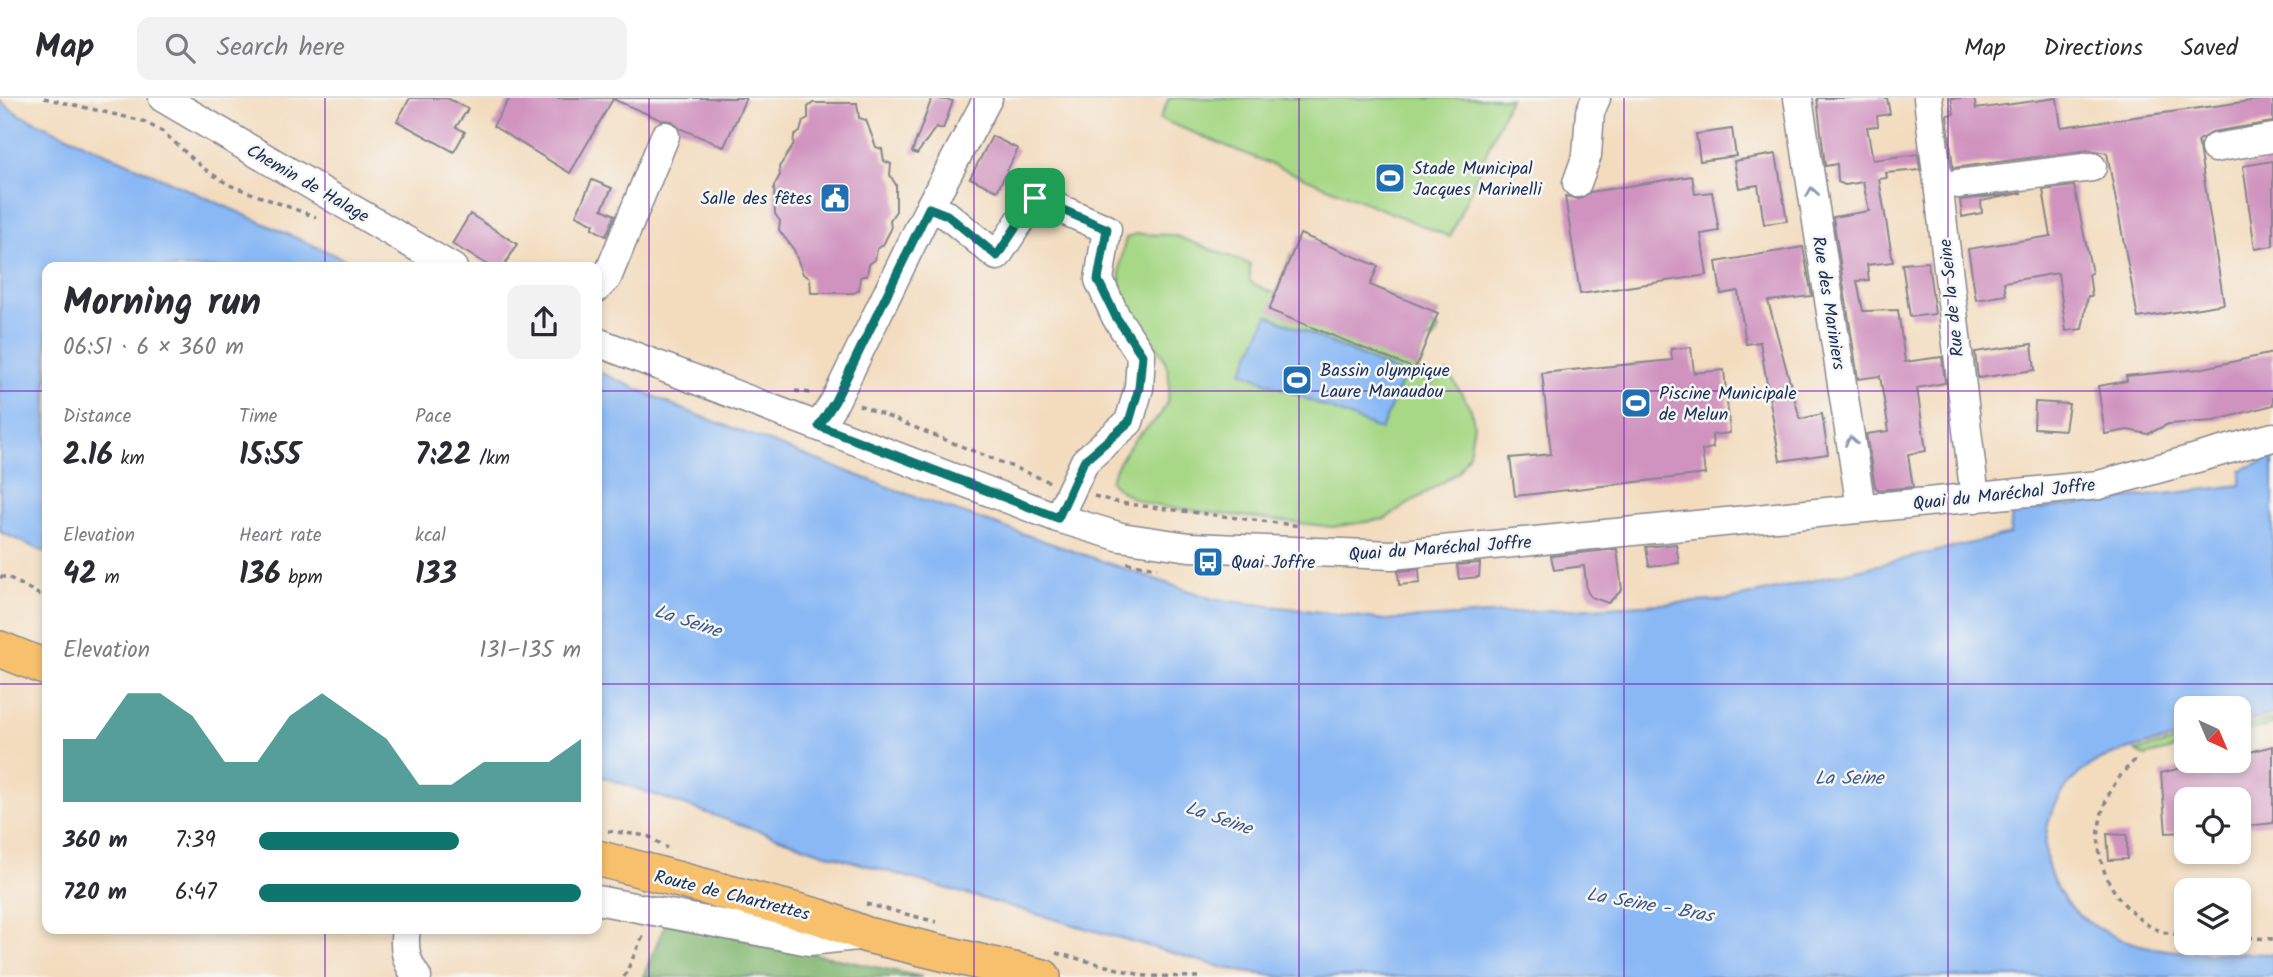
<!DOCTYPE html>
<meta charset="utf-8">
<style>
body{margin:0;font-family:Kalam,sans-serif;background:#f2f2f3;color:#2b2b33;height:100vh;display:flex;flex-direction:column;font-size:26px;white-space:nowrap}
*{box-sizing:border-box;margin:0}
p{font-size:23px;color:#7c7c81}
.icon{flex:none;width:38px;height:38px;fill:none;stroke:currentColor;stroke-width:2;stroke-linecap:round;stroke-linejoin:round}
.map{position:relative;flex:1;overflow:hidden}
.drawer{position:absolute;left:42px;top:164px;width:560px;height:672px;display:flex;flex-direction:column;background:#fff;border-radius:14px;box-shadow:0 4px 10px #0003}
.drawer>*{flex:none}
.needle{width:46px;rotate:136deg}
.buttons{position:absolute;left:2174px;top:598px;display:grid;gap:14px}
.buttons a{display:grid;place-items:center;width:77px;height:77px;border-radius:14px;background:#fff;box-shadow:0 4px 10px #0003;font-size:35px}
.pin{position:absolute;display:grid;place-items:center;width:60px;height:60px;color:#fff;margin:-30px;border-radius:14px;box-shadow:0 4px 10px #0006}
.round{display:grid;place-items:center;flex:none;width:74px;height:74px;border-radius:14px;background:#f2f2f3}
.summary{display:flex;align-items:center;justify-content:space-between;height:119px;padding:0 21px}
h1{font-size:38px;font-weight:800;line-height:52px}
.figures{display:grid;grid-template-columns:repeat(3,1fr);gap:10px;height:119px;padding:7px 21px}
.figures div{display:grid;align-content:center}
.figures b{font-size:30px;font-weight:800}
.figures small{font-size:19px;font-weight:400}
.figures p{font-size:19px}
.chart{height:196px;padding:14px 21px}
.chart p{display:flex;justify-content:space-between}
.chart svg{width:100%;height:126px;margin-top:7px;fill:#0f766e;opacity:.7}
ul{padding:0 21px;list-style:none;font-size:23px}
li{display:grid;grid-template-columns:112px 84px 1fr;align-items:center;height:52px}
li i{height:18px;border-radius:9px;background:#0f766e}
header{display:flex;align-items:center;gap:42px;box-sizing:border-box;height:98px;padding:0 35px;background:#fff;border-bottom:2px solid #e1e1e2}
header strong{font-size:33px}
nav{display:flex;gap:38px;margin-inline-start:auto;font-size:24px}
.search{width:490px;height:63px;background:#f2f2f3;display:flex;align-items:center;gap:18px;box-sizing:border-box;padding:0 24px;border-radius:14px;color:#7c7c81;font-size:26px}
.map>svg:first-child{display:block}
</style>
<header>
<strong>Map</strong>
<div class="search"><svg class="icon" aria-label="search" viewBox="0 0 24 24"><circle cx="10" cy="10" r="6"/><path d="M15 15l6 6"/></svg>Search here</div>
<nav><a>Map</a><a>Directions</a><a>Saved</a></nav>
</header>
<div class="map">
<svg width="2273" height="879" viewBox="0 0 2273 879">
<rect width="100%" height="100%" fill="#f6f6f2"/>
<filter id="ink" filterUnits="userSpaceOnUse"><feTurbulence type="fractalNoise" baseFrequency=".0143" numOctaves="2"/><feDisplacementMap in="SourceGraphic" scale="14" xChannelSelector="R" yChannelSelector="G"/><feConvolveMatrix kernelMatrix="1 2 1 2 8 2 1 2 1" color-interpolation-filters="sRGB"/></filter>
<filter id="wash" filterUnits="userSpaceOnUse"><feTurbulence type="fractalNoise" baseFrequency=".00686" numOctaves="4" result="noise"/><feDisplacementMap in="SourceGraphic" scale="28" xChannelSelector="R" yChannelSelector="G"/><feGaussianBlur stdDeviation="1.57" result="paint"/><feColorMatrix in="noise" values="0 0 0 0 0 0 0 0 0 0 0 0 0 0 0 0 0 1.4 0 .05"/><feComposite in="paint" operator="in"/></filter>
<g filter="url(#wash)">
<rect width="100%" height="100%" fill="#f3dcbe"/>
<g fill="#a7d886" stroke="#618472" stroke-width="2">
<polygon points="1169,0 1510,0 1450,139 1160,21"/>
<path d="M1135,136L1173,137L1250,166V184L1275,196L1291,156L1438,215L1432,228L1439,231L1434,242L1428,240L1415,271L1423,275L1428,288L1448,274L1471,311L1474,326L1469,356L1458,374L1385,421L1332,429L1164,409C1142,405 1126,400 1110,383C1116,369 1123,357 1132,345C1145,329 1164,321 1168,299C1178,246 1128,232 1121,188C1118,171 1122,156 1126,140Z"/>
<polygon points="2273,621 2273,627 2238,635 2238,629"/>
<polygon points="2186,641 2186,648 2145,658 2136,653"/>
</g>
<polygon fill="#85b873" stroke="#507468" stroke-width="2" points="666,824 922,879 643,879"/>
<g fill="#89b8f4" stroke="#5274a9" stroke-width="2">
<polygon points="0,3 18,16 364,170 47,170 47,455 0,434"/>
<polygon points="1268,217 1404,277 1381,332 1242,274"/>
<path d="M597,273L682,311L907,396L1213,501L1386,522L1729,502L2010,436L2012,414L2241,387V372L2273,359V616L2238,625V611H2186V638C2152,646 2108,652 2080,675C2030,719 2035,788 2090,825C2143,861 2213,854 2273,856V879H1280L1224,870L823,755L597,677Z"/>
</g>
<g id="blocks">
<g fill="#d093bf">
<polygon points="410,0 447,0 468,11 456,29 465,34 454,54 397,23"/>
<polygon points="510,0 746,0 724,49 679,30 672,23 661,22 613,1 570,75 493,28"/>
<polygon points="932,0 953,3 943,31 936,29 917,56 912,54"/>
<polygon points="1817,0 1887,0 1890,16 1877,18 1878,28 1867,29 1873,62 1918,56 1920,72 1886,75 1887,80 1879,81 1893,164 1867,167 1869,182 1857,183 1863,213 1898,212 1905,264 1942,259 1945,285 1917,290 1926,353 1908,356 1913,389 1879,392 1875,389 1866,336 1889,333 1880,278 1858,281 1833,119 1869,113 1863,84 1845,87 1838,84 1837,66 1825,68"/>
<polygon points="1951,0 1974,0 1976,11 2057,0 2061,29 2273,0 2273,24 2212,34 2198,43 2224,206 2138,220 2107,55 2090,52 1953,70 1947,17 1954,16"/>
<polygon points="813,5 857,5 859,20 866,22 876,49 882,51 884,63 891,66 890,77 896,87 896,113 890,122 891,131 883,147 877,151 875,162 869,166 867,177 860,179 859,192 854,195 811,195 810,180 803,176 794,152 779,132 780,123 775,116 774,88 780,77 779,69 793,48 794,38 800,34 803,23 808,20 808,9"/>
<polygon points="1732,31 1736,58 1700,63 1696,36"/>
<polygon points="992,38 1018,51 997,93 970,80"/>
<polygon points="1776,56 1787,123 1764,126 1758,87 1739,90 1734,63"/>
<polygon points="2273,63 2273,148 2255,151 2243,68"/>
<polygon points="1692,78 1695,96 1712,94 1719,133 1701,136 1707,177 1580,196 1565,98 1579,101 1590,94"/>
<polygon points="592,82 612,90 602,111 615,117 606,138 592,130 594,126 576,117"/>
<polygon points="2074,88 2092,175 2089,176 2092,198 2088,198 2082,231 2066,233 2058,175 2004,184 2006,197 1976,202 1968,151 2051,138 2043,92"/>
<polygon points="2022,95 1981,103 1982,115 1962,119 1960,102"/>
<polygon points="470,116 517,146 503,170 493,170 452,146"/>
<polygon points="1300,136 1378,168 1370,187 1438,215 1415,271 1269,212"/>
<polygon points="1803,149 1812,198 1768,203 1800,321 1822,316 1828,356 1780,363 1760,244 1746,246 1738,193 1721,196 1716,164"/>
<polygon points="1928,164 1935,216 1910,219 1902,166"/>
<polygon points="2032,246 2035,272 1978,280 1975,254"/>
<polygon points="1691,249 1694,275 1724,272 1730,335 1712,337 1713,350 1702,352 1705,376 1515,398 1510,360 1551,356 1542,275 1672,262 1671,251"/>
<polygon points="2273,255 2273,307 2213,323 2168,326 2148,336 2128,332 2105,336 2098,288 2127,283 2126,278 2199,271"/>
<polygon points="2035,304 2069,306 2065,332 2034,330"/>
<polygon points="1676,446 1679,465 1649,468 1646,449"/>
<polygon points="1617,451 1622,492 1608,505 1591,499 1587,493 1584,468 1554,472 1551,458"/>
<polygon points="1480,465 1479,479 1459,481 1457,467"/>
<polygon points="1419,471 1420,485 1399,487 1398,473"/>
<polygon points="2273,648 2273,725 2238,729 2238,702 2186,702 2186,734 2166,735 2161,675 2210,663 2238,663 2238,657"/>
<polygon points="2107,736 2127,737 2127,761 2109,762"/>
</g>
</g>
</g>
<g filter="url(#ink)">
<use href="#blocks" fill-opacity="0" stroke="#87868e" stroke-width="2"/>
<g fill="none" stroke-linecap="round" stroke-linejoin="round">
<g stroke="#87868e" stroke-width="31">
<g id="minor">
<polyline points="163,0 453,170"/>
<polyline points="1798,0 1861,410"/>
<polyline points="1928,0 1975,400"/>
<polyline points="2215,50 2273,40"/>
<polyline points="1577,85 1587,57 1590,14 1596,0"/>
<polyline points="1957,86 2092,69"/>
<polyline points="929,110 947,117 997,158 1035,100 1107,131 1099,182 1116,219 1141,257 1139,290 1129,324 1085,363 1058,420"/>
<polyline points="597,190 607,180 665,38"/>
<polyline points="597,244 1058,420 1121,439 1189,449 1392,457 2099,387 2273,339"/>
<polyline points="819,328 835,303 929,110 988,0"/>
<polyline points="597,802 809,843 867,837"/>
<path d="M406,831C403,850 406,864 417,879"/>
</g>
</g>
<g stroke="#87868e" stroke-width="38">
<g id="major">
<polyline points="0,551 47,570"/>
<polyline points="597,760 820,819 867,837 1043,879"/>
</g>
</g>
<g stroke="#87868e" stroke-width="3.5" stroke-dasharray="5 5" stroke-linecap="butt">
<polyline points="44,0 143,23 163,34 203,70 229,87 316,119"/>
<polyline points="795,293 812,295"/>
<polyline points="859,307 1050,384"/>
<polyline points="1094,398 1120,405 1301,428"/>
<polyline points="1127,465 1157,470"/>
<polyline points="0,479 8,479 47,501"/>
<path d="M2135,662C2092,701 2085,763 2125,807C2145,828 2157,836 2186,837"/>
<polyline points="608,733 648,738 667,750"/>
<polyline points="866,806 937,824"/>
<polyline points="2238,839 2273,841"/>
<polyline points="1056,855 1145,878 1198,879"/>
<polyline points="624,879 645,834"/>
</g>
<use href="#minor" stroke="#fff" stroke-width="28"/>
<use href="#major" stroke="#f7c06c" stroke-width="35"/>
</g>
<defs><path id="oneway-chevron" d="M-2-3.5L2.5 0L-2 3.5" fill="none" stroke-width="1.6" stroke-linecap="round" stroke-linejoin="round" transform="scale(1.75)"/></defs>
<g stroke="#8d97ae">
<use href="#oneway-chevron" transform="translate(1812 94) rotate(-99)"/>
<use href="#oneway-chevron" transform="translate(1851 343) rotate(-99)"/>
</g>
</g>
<g fill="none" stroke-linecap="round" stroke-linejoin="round" filter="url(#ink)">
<g stroke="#fff" stroke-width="14">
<polygon id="route" points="1035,100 1107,131 1098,182 1116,219 1142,257 1139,290 1129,324 1084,363 1058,420 819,328 835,303 929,110 947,117 997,158"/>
</g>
<use href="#route" stroke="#0f766e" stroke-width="9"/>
</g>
<path fill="none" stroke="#7b2cbf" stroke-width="2" stroke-opacity="0.55" d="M325,0V170M649,0V879M974,0V879M1299,0V879M1624,0V879M1948,0V879M0,293H47M597,293H2273M0,586H47M597,586H2273M325,831V879"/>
<defs>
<g id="stadium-square" transform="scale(1.575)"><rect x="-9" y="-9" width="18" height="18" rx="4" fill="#1f6fb2" stroke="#f6f6f2"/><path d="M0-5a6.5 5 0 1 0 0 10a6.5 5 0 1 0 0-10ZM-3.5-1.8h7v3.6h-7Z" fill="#fff"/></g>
<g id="civic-square" transform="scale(1.575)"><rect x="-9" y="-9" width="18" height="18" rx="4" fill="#1f6fb2" stroke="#f6f6f2"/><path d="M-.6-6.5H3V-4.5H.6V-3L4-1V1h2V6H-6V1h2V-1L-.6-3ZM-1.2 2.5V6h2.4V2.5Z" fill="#fff"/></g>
<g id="bus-square" transform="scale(1.575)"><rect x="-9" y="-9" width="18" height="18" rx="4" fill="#1f6fb2" stroke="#f6f6f2"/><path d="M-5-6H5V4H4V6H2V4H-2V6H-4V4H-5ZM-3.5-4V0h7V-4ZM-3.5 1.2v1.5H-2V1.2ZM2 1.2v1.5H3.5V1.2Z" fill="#fff"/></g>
</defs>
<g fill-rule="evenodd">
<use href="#stadium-square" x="1390" y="80"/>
<use href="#civic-square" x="835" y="100"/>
<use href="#stadium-square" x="1297" y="282"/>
<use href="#stadium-square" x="1636" y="305"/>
<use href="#bus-square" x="1208" y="464"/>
</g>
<g text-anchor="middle" stroke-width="5" stroke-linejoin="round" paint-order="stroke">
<g font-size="18" fill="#1b2f5e" stroke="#f6f6f2" text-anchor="start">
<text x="1413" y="76">Stade Municipal<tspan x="1413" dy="21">Jacques Marinelli</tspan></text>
<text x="812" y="106" text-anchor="end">Salle des fêtes</text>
<text x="1320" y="278">Bassin olympique<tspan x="1320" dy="21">Laure Manaudou</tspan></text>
<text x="1659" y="301">Piscine Municipale<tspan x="1659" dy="21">de Melun</tspan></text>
<text x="1231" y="470">Quai Joffre</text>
</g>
<g font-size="18" fill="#1b2f5e" stroke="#f6f6f2">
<text transform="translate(308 85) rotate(30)" y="6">Chemin de Halage</text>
<text transform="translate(1951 200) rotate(-96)" y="6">Rue de la Seine</text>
<text transform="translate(1829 205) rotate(81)" y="6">Rue des Mariniers</text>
<text transform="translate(2004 396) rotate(-6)" y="6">Quai du Maréchal Joffre</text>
<text transform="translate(1440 450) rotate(-4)" y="6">Quai du Maréchal Joffre</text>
<text transform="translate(732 797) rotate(14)" y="6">Route de Chartrettes</text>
</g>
<g font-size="19" font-style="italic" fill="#3c588b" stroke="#f6f6f2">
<text transform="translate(688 522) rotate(18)" y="7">La Seine</text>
<text x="1849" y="686">La Seine</text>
<text transform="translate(1219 719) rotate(19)" y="7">La Seine</text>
<text transform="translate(1650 806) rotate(10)" y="7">La Seine - Bras</text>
</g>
</g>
</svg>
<div class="buttons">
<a><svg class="needle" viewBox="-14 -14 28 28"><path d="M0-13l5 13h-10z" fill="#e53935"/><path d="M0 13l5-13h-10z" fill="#7c7c81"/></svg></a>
<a><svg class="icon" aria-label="locate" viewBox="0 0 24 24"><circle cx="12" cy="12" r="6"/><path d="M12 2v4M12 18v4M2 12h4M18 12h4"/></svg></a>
<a><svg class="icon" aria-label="layers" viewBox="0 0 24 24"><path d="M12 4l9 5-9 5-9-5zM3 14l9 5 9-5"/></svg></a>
</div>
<div class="pin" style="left:1035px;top:100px;background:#1e9e55"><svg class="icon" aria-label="arrive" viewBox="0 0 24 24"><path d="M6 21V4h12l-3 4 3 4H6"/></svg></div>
<section class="drawer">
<div class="summary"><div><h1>Morning run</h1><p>06:51 · 6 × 360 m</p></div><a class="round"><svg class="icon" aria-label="share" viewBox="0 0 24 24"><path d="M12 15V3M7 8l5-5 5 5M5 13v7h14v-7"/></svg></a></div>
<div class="figures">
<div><p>Distance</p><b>2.16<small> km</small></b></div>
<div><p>Time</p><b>15:55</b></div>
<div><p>Pace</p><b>7:22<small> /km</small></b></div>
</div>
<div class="figures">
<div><p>Elevation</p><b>42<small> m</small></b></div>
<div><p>Heart rate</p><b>136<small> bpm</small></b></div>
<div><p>kcal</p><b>133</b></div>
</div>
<div class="chart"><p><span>Elevation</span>131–135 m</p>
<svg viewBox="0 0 160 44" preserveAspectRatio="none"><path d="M0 44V22L10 22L20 6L30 6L40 14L50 30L60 30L70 14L80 6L90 14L100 22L110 38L120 38L130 30L140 30L150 30L160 22V44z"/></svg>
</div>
<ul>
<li><b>360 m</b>7:39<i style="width:62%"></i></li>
<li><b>720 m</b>6:47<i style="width:100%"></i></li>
</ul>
</section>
</div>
